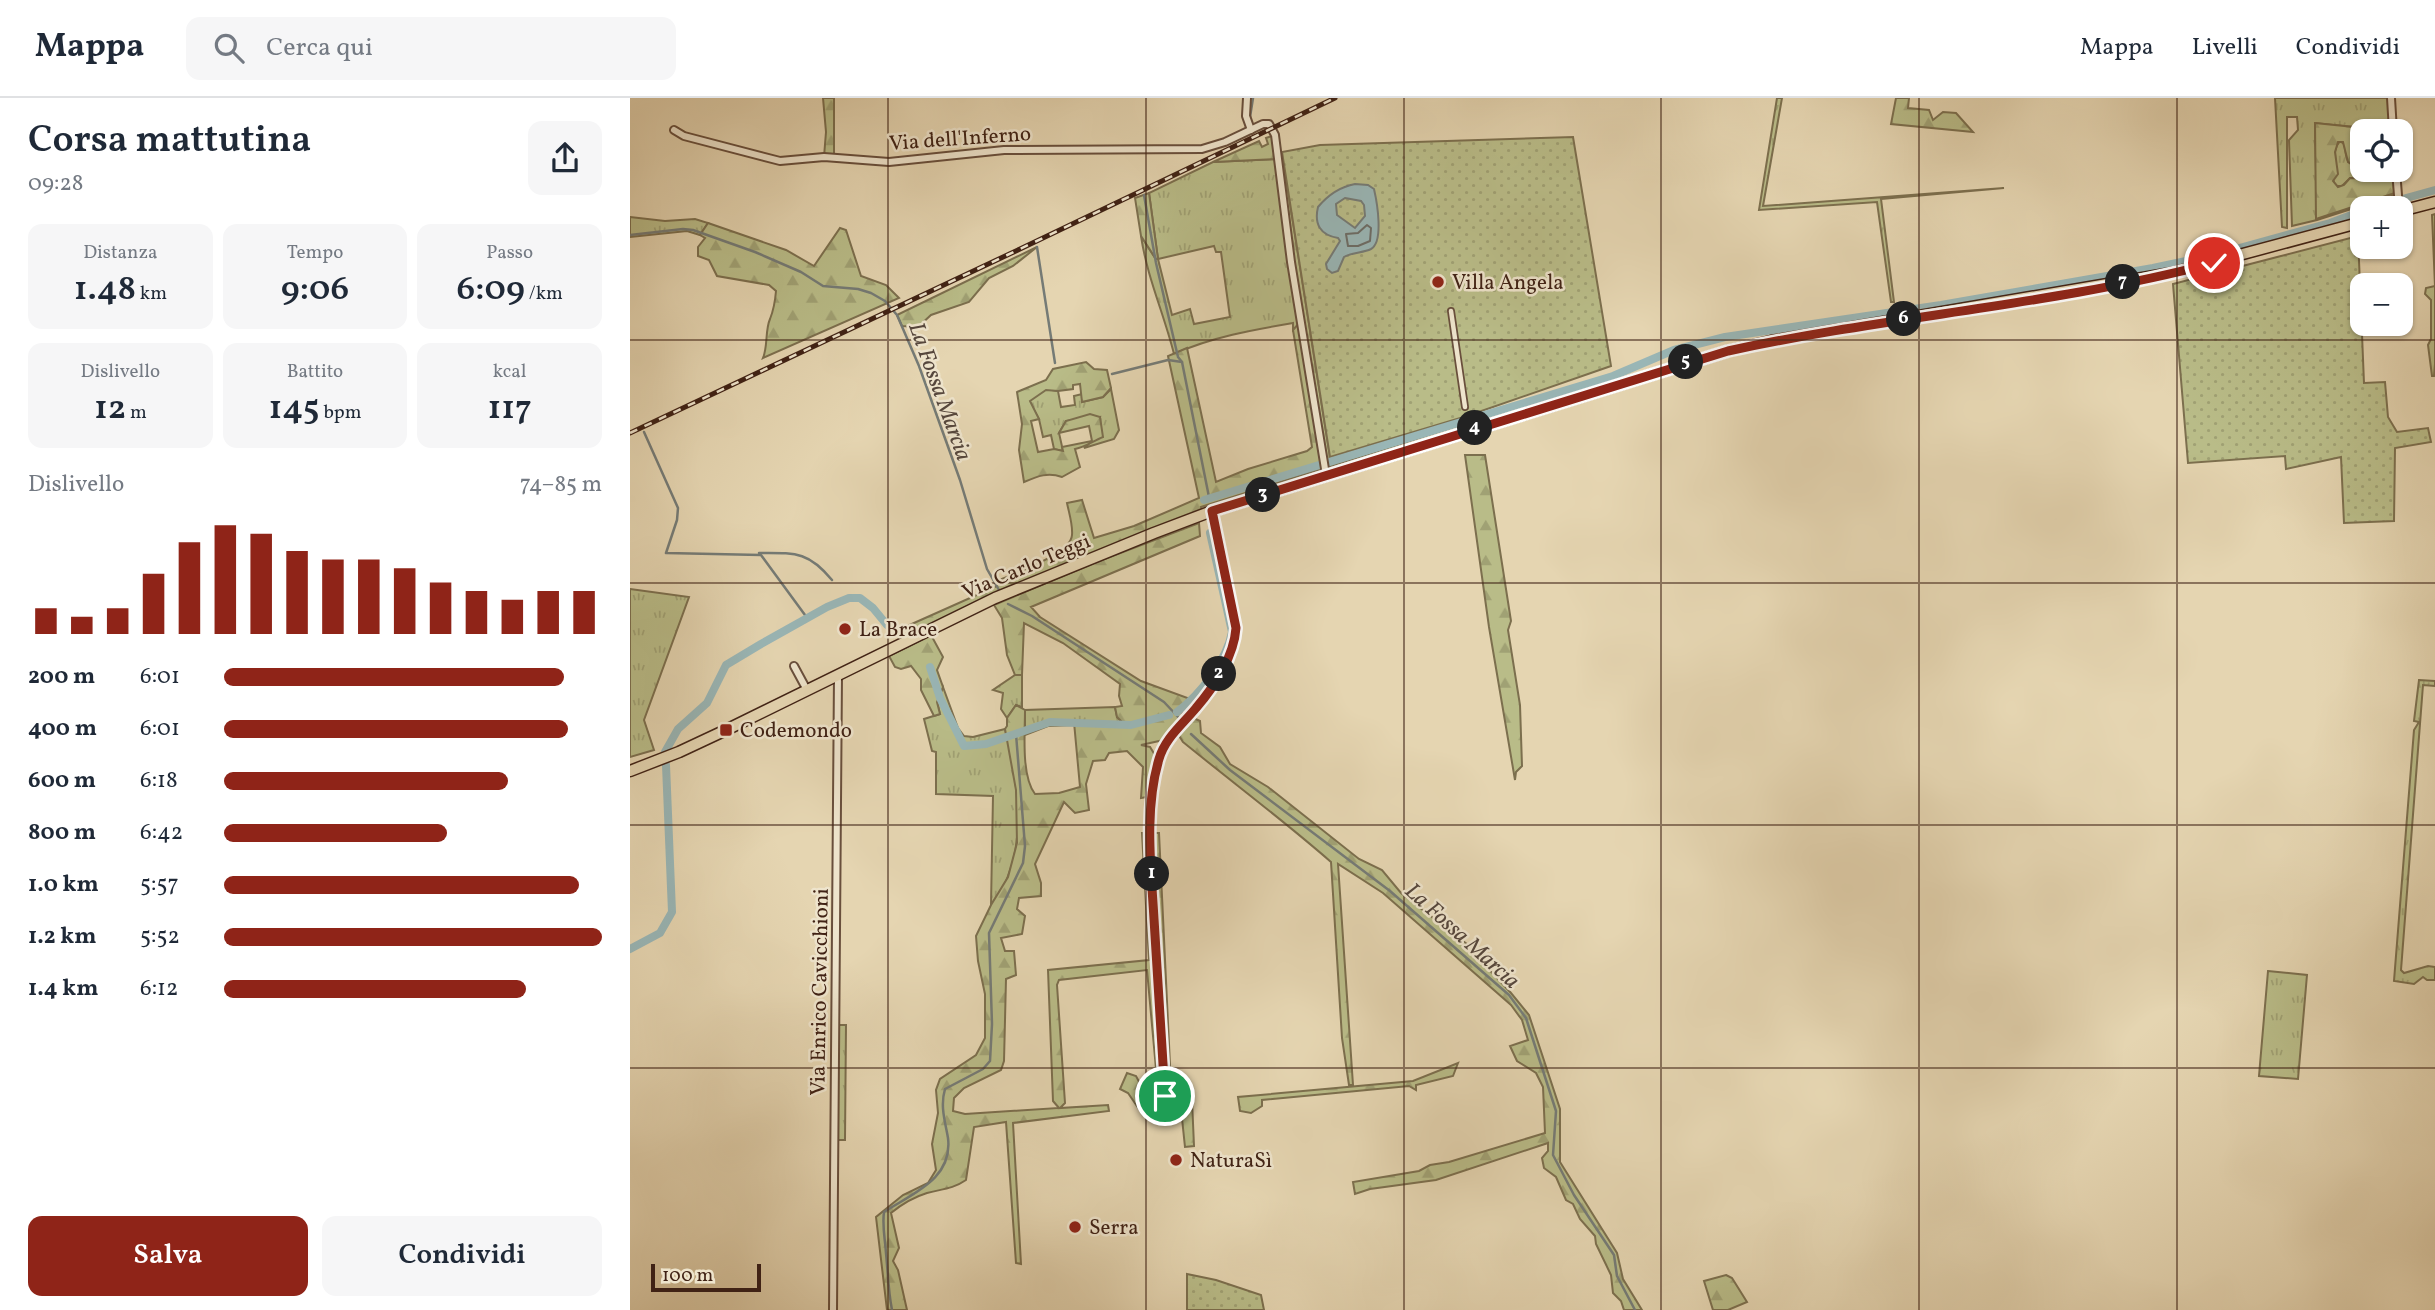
<!DOCTYPE html>
<html lang="it">
<meta charset="utf-8">
<style>
body{margin:0;font-family:Vollkorn,serif;background:#f6f6f7;color:#1f2937;height:100vh;display:flex;flex-direction:column;font-size:26px;white-space:nowrap}
*{box-sizing:border-box;margin:0}
p{font-size:23px;color:#747a83}
.icon{flex:none;width:38px;height:38px;fill:none;stroke:currentColor;stroke-width:2;stroke-linecap:round;stroke-linejoin:round}
.map{position:relative;flex:1;overflow:hidden}
.sheet{display:flex;flex-direction:column;background:#fff;width:630px}
.sheet>*{flex:none}
.controls{position:absolute;left:1720px;top:21px;display:grid;gap:14px}
.controls a{display:grid;place-items:center;width:63px;height:63px;border-radius:14px;background:#fff;box-shadow:0 2px 5px #0004;font-size:35px}
.scale{position:absolute;left:21px;bottom:18px;width:110px;box-sizing:border-box;padding-left:7px;border:4px solid #402215;border-top:0;font-size:19px;line-height:24px;white-space:nowrap;color:#402215;-webkit-text-stroke:5px #eee4cc;paint-order:stroke}
.pin{position:absolute;display:grid;place-items:center;width:60px;height:60px;color:#fff;margin:-30px;border:4px solid #fff;border-radius:50%;box-shadow:0 2px 7px #0007}
.km{position:absolute;width:35px;height:35px;margin:-18px;border-radius:50%;background:#222;color:#fff;font-size:19px;line-height:35px;text-align:center}
.round{display:grid;place-items:center;flex:none;width:74px;height:74px;border-radius:14px;background:#f6f6f7}
.headline{display:flex;align-items:center;justify-content:space-between;height:119px;padding:0 28px}
h1{font-size:38px;font-weight:600;line-height:52px}
.figures{display:grid;grid-template-columns:repeat(3,1fr);gap:10px;height:119px;padding:7px 28px}
.figures div{display:grid;align-content:center;border-radius:14px;background:#f6f6f7;text-align:center}
.figures b{font-size:35px;font-weight:600}
.figures small{font-size:19px;font-weight:400}
.figures p{font-size:19px}
.chart{height:196px;padding:14px 28px}
.chart p{display:flex;justify-content:space-between}
.chart svg{width:100%;height:126px;margin-top:7px;stroke:#8f2418;stroke-width:6}
.button{display:flex;gap:14px;margin-top:auto;padding:14px 28px}
.button a{flex:1;height:80px;border-radius:14px;background:#8f2418;color:#fff;font-size:28px;font-weight:600;line-height:80px;text-align:center}
.button a+a{background:#f6f6f7;color:#1f2937}
ul{padding:0 28px;list-style:none;font-size:23px}
li{display:grid;grid-template-columns:112px 84px 1fr;align-items:center;height:52px}
li i{height:18px;border-radius:9px;background:#8f2418}
header{display:flex;align-items:center;gap:42px;box-sizing:border-box;height:98px;padding:0 35px;background:#fff;border-bottom:2px solid #e0e1e3}
header strong{font-size:33px}
nav{display:flex;gap:38px;margin-inline-start:auto;font-size:24px}
.search{width:490px;height:63px;background:#f6f6f7;display:flex;align-items:center;gap:18px;box-sizing:border-box;padding:0 24px;border-radius:14px;color:#747a83;font-size:26px}
main{display:flex;flex:1;min-height:0}
.map>svg:first-child{display:block}
</style>
<header>
<strong>Mappa</strong>
<div class="search"><svg class="icon" aria-label="search" viewBox="0 0 24 24"><circle cx="10" cy="10" r="6"/><path d="M15 15l6 6"/></svg>Cerca qui</div>
<nav><a>Mappa</a><a>Livelli</a><a>Condividi</a></nav>
</header>
<main>
<section class="sheet">
<div class="headline"><div><h1>Corsa mattutina</h1><p>09:28</p></div><a class="round"><svg class="icon" aria-label="share" viewBox="0 0 24 24"><path d="M12 15V3M7 8l5-5 5 5M5 13v7h14v-7"/></svg></a></div>
<div class="figures">
<div><p>Distanza</p><b>1.48<small> km</small></b></div>
<div><p>Tempo</p><b>9:06</b></div>
<div><p>Passo</p><b>6:09<small> /km</small></b></div>
</div>
<div class="figures">
<div><p>Dislivello</p><b>12<small> m</small></b></div>
<div><p>Battito</p><b>145<small> bpm</small></b></div>
<div><p>kcal</p><b>117</b></div>
</div>
<div class="chart"><p><span>Dislivello</span>74–85 m</p>
<svg viewBox="0 0 160 44" preserveAspectRatio="none"><path d="M5 44V35M15 44V38M25 44V35M35 44V23M45 44V12M55 44V6M65 44V9M75 44V15M85 44V18M95 44V18M105 44V21M115 44V26M125 44V29M135 44V32M145 44V29M155 44V29"/></svg>
</div>
<ul>
<li><b>200 m</b>6:01<i style="width:90%"></i></li>
<li><b>400 m</b>6:01<i style="width:91%"></i></li>
<li><b>600 m</b>6:18<i style="width:75%"></i></li>
<li><b>800 m</b>6:42<i style="width:59%"></i></li>
<li><b>1.0 km</b>5:57<i style="width:94%"></i></li>
<li><b>1.2 km</b>5:52<i style="width:100%"></i></li>
<li><b>1.4 km</b>6:12<i style="width:80%"></i></li>
</ul>
<div class="button"><a>Salva</a><a>Condividi</a></div>
</section>
<div class="map">
<svg width="1805" height="1212" viewBox="0 0 1805 1212">
<defs>
<pattern id="grass-tufts" width="24" height="20" patternUnits="userSpaceOnUse" patternTransform="scale(1.75)"><rect width="24" height="20" fill="#b9bc88"/><path d="M3 7l-1-3M5 7V3M7 7l1-3M15 17l-1-3M17 17v-4M19 17l1-3" fill="none" stroke="#a0a174"/></pattern>
<pattern id="forest-firs" width="22" height="20" patternUnits="userSpaceOnUse" patternTransform="scale(1.75)"><rect width="22" height="20" fill="#b9bc88"/><path d="M5 1l3.5 6h-7zM16 11l3.5 6h-7z" fill="#a0a174"/></pattern>
<pattern id="garden-dots" width="8" height="8" patternUnits="userSpaceOnUse" patternTransform="scale(1.75)"><rect width="8" height="8" fill="#b9bc88"/><path d="M2 2h.1M6 6h.1" fill="none" stroke="#a0a174" stroke-width="1.8" stroke-linecap="round"/></pattern>
</defs>
<rect width="100%" height="100%" fill="#e5d5b1"/>
<filter id="stains"><feTurbulence type="fractalNoise" baseFrequency=".00286" numOctaves="4"/><feColorMatrix values="0 0 0 0 .2 0 0 0 0 .09 0 0 0 0 .02 0 0 0 .5 -.17"/></filter>
<radialGradient id="worn" r=".72"><stop offset=".6" stop-color="#630" stop-opacity="0"/><stop offset="1" stop-color="#630" stop-opacity=".3"/></radialGradient>
<g fill="url(#grass-tufts)" stroke="#7c6f4e" stroke-width="2" fill-rule="evenodd">
<polygon points="1147,0 1152,0 1133,108 1374,90 1251,101 1264,204 1261,204 1247,104 1129,112"/>
<polygon points="1645,0 1761,0 1763,33 1685,25 1687,120 1768,96 1687,122 1662,128 1659,42 1668,32 1667,19 1657,19 1657,130 1652,129"/>
<path d="M1710,43L1714,46C1717,57 1714,66 1728,69L1732,62V72H1766L1767,82L1720,80L1712,88H1705L1703,81C1711,66 1699,55 1710,43Z"/>
<path d="M648,61L671,224L663,232V225C622,232 582,239 544,256C534,216 517,179 511,138L525,160L528,161L519,95L583,64ZM584,148L586,154H591L600,219L564,226L560,211L542,217L528,161Z"/>
<polygon points="1805,116 1805,266 1804,278 1802,278 1798,247 1801,241 1801,202 1795,196 1796,190 1805,188 1802,117"/>
<polygon points="0,119 35,123 65,121 78,125 70,137 57,133 0,139"/>
<polygon points="416,291 428,293 431,309 445,307 444,298 452,296 452,304 473,299 481,291 489,332 484,341 454,350 462,343 470,319 436,323 429,335 433,353 424,351 421,337 413,339 409,321 399,303"/>
<polygon points="0,491 59,499 14,622 24,652 0,659"/>
<polygon points="385,577 392,577 392,609 386,607 377,620 371,611 373,595 363,592"/>
<polygon points="1789,582 1805,583 1805,588 1793,587 1771,872 1774,875 1798,868 1805,869 1805,882 1797,882 1793,879 1784,886 1764,883 1784,632 1789,624 1784,623"/>
<path d="M313,589L328,630L334,638L343,639L375,631C386,674 396,736 378,778C375,788 367,798 361,807L363,698L306,696V654L302,653L294,621L310,616L307,604Z"/>
<polygon points="485,609 487,619 495,627 445,624 444,627 418,628 395,637 395,612"/>
<polygon points="1638,873 1677,877 1668,981 1629,978"/>
<polygon points="207,927 216,927 215,1042 205,1042"/>
</g>
<g fill="url(#forest-firs)" stroke="#7c6f4e" stroke-width="2">
<polygon points="193,0 204,0 204,59 194,59 196,34"/>
<polygon points="1266,0 1279,0 1278,10 1299,12 1303,22 1313,14 1326,15 1343,34 1261,26"/>
<polygon points="1685,25 1763,33 1732,33 1730,35 1732,62 1728,69 1718,64 1713,44 1708,44 1705,54 1708,76 1703,83 1708,89 1714,87 1720,80 1767,82 1768,94 1686,121"/>
<path d="M645,37L648,61H653L700,359L830,320V327L571,409L573,417L283,540L275,529L367,488L365,484C381,476 441,457 442,437C443,427 439,415 437,405L452,402L464,440L504,428L569,400L538,258L557,250L586,384L618,371L677,353L682,349L663,232L671,223L647,61L583,64L629,43L632,49L638,46L636,40Z"/>
<polygon points="519,95 528,161 526,161 511,138 505,100"/>
<path d="M78,125L156,152L184,168L210,130L216,132L231,178L256,187L269,200L133,260C138,248 135,232 140,221C144,211 145,205 146,193L139,187L87,178L79,162L68,158V149L75,140L70,137Z"/>
<polygon points="407,149 383,168 359,180 339,204 301,217 288,229 272,228 267,217"/>
<path d="M456,264L464,271L477,272L481,290L473,299L452,304L450,286L443,287V291L428,293L416,292L400,303L409,321L401,323L408,354L424,351L433,353L432,349L462,343L459,328L429,335L436,323L460,316L470,319L473,339C463,343 456,349 445,351L450,369L432,379C418,374 408,378 394,384L389,352L392,326L387,294L416,282L423,271Z"/>
<polygon points="835,357 855,357 881,523 878,532 890,607 892,668 886,674 885,682 859,529"/>
<path d="M569,425L570,438L401,509L410,519L511,583L563,602L548,613L570,623L571,635L590,649L600,666L638,689L729,761L752,772L771,795L838,847L844,860L852,864L881,895L899,917L930,1011V1064L987,1155L993,1181L1012,1212H994L991,1203L983,1195L981,1177L966,1146L965,1138L950,1121L943,1106L936,1102L926,1079L914,1070L912,1060L918,1053V1045L806,1082L740,1091L725,1096L723,1084L789,1073L800,1067L819,1064L915,1035L913,989L906,975L887,963L880,948L898,942L892,922L881,907L753,795L708,766L723,987H719L712,940L701,764C653,722 602,684 553,644L546,633L538,641L511,647L520,649L528,662L523,698L511,700L513,669L497,653L479,655L475,662L463,663L456,686L459,712L445,715L434,704L405,766L411,785V798L389,800L387,811L395,818L392,836L371,840L375,853H384L386,877L376,881L374,963L371,972L334,990L324,1000L323,1013L335,1016L429,1010L423,1003L418,872L519,862L512,735H529L541,988L543,999L562,1002L564,1048L555,1049L551,1011L531,1015L509,1011L498,995L490,991L497,975L506,978L515,995L528,993L517,872L429,882L427,887L435,1005L430,1010L478,1007L479,1013L383,1025L391,1166L386,1165L376,1024L344,1029L336,1082C323,1091 312,1091 297,1095C284,1099 272,1106 261,1115L269,1150L263,1163L268,1172L277,1212H257L246,1119L273,1097L298,1085L306,1072L302,1046L308,1015L306,992L310,981L346,957L355,940V896L348,863L346,838L361,807L378,779L387,745L386,692L375,631L377,628V620L386,607L395,612C395,635 391,678 405,696L429,695L450,689L444,624L494,626L487,619L485,609L492,608L489,598L490,586L433,545L394,525L392,577H385L377,557L372,520L364,507L464,465Z"/>
<polygon points="301,537 313,559 307,572 313,589 307,604 310,616 304,618 291,592 291,581 281,568 271,571 265,569 259,558"/>
<polygon points="828,965 823,978 786,987 786,992 779,988 632,1002 632,1008 621,1015 610,1013 608,999 783,983"/>
<polygon points="1096,1177 1102,1180 1117,1204 1098,1212 1083,1212 1074,1183"/>
</g>
<g fill="url(#garden-dots)" stroke="#7c6f4e" stroke-width="2">
<polygon points="943,39 981,268 837,318 700,359 652,54 690,47"/>
<polygon points="1728,138 1734,285 1755,284 1758,319 1767,334 1798,330 1801,344 1765,350 1764,423 1714,425 1711,359 1656,371 1655,358 1558,365 1543,186"/>
<polygon points="557,1176 586,1182 631,1197 634,1212 557,1212"/>
</g>
<path fill="#99b6b6" stroke="#757b76" stroke-width="2" fill-rule="evenodd" d="M725,86L738,87L744,91C747,104 754,144 741,151C733,155 723,154 714,159L708,173L702,175L697,171L696,166L710,143L708,140C690,137 684,126 688,109C698,97 709,89 725,86ZM715,100L731,103L734,107L735,118L725,130L707,117L706,106Z"/>
<g fill="none" stroke-linecap="round" stroke-linejoin="round">
<polygon stroke="#6c6c66" stroke-width="2" points="737,127 741,130 740,143 728,148 718,148 716,136 728,135"/>
<g stroke="#757b76" stroke-width="2.5">
<polyline points="620,19 623,0"/>
<polyline points="514,97 526,165 548,259 552,264"/>
<polyline points="0,137 53,131 63,132 125,154 171,174 193,188 228,191 241,195 255,203 267,217 289,268 330,382 357,471 369,492"/>
<polyline points="407,149 425,265"/>
<polyline points="482,276 538,262 552,264 579,399"/>
<polyline points="14,334 48,410 47,422 36,455 131,457 175,517"/>
<path d="M129,455C165,455 178,453 202,482"/>
<polyline points="378,506 402,518 534,604 550,621"/>
<polyline points="561,636 600,672 760,793 879,897 896,920 926,1013 923,1057 944,1097 984,1157 987,1178 1005,1212"/>
<path d="M262,1212C258,1192 258,1174 256,1155C255,1140 252,1128 254,1114C283,1095 323,1081 318,1040C315,1023 310,1008 315,991L353,971L360,963L362,926L359,835L393,765L395,748L386,636"/>
</g>
<g stroke="#99b6b6" stroke-width="8">
<polyline points="1740,110 1805,92"/>
<polyline points="574,402 983,278 1044,252 1095,239 1311,207 1523,170 1584,157 1700,125 1732,113"/>
<polyline points="300,569 310,600 334,648 356,646 420,624 501,627 539,617"/>
<path d="M547,614C570,597 597,562 602,534L580,435"/>
<polyline points="35,654 48,631 77,605 96,567 131,546 197,509 219,500 230,500 243,510 257,527"/>
<polyline points="0,851 30,835 42,814 36,667"/>
</g>
<g stroke="#694f3c" stroke-width="8">
<polyline id="pedestrian" points="821,213 835,309"/>
</g>
<g stroke="#694f3c" stroke-width="10">
<g id="minor">
<polyline points="617,0 616,18 621,32"/>
<polyline points="1761,0 1763,33"/>
<polyline points="44,32 54,38 150,63 194,59 259,64 374,52 572,51 595,44 633,26 639,26 645,37 661,164 696,377"/>
<polyline points="1766,72 1769,110"/>
<polyline points="164,568 177,592"/>
<path d="M535,998C531,937 528,877 524,816C521,765 514,711 529,661C535,640 552,627 566,610C585,588 604,558 606,530L582,413"/>
<polyline points="203,1212 208,577"/>
</g>
</g>
<g stroke="#402215" stroke-width="13">
<g id="primary">
<polyline points="1771,113 1805,104"/>
<polyline points="0,673 49,654 96,632 365,500 524,435 582,413 1098,253 1141,243 1542,175 1732,124"/>
</g>
</g>
<use href="#pedestrian" stroke="#eee4cc" stroke-width="4.5"/>
<use href="#minor" stroke="#eee4cc" stroke-width="6"/>
<use href="#primary" stroke="#e5d5b1" stroke-width="10"/>
<g stroke="#402215" stroke-width="5">
<polyline id="rail" points="0,335 390,151 705,0"/>
</g>
<use href="#rail" stroke="#eee4cc" stroke-width="2.5" stroke-dasharray="8" stroke-linecap="butt"/>
</g>
<g fill="none" stroke-linecap="round" stroke-linejoin="round">
<g stroke="#fff" stroke-width="14">
<path id="route" d="M535,998C531,939 528,880 524,821C521,769 514,712 529,661C535,640 552,627 566,610C585,588 604,558 606,530L582,413L1098,253C1258,218 1425,207 1584,165"/>
</g>
<use href="#route" stroke="#8f2418" stroke-width="9"/>
</g>
<path fill="none" stroke="#402215" stroke-width="2" stroke-opacity="0.55" d="M258,0V1212M516,0V1212M774,0V1212M1031,0V1212M1289,0V1212M1547,0V1212M0,242H1805M0,485H1805M0,727H1805M0,970H1805"/>
<g fill="#8f2418" stroke="#eee4cc" stroke-width="2.5">
<circle cx="808" cy="184" r="7"/>
<circle cx="215" cy="531" r="7"/>
<rect x="89" y="625" width="14" height="14" rx="3.5"/>
<circle cx="546" cy="1062" r="7"/>
<circle cx="445" cy="1129" r="7"/>
</g>
<g text-anchor="middle" stroke-width="5" stroke-linejoin="round" paint-order="stroke">
<g font-size="21" fill="#402215" stroke="#eee4cc">
<text transform="translate(330 40) rotate(-4)" y="7">Via dell'Inferno</text>
<text transform="translate(396 468) rotate(-23)" y="7">Via Carlo Teggi</text>
<text transform="translate(189 894) rotate(-89)" y="7">Via Enrico Cavicchioni</text>
</g>
<g font-size="21" fill="#402215" stroke="#eee4cc" text-anchor="start">
<text x="822" y="191">Villa Angela</text>
<text x="229" y="538">La Brace</text>
<text x="110" y="639">Codemondo</text>
<text x="560" y="1069">NaturaSì</text>
<text x="459" y="1136">Serra</text>
</g>
<g font-size="23" font-style="italic" fill="#56473d" stroke="#eee4cc">
<text transform="translate(311 293) rotate(70)" y="8">La Fossa Marcia</text>
<text transform="translate(833 837) rotate(42)" y="8">La Fossa Marcia</text>
</g>
</g>
<rect width="100%" height="100%" filter="url(#stains)"/>
<rect width="100%" height="100%" fill="url(#worn)"/>
</svg>
<div class="controls">
<a><svg class="icon" aria-label="locate" viewBox="0 0 24 24"><circle cx="12" cy="12" r="6"/><path d="M12 2v4M12 18v4M2 12h4M18 12h4"/></svg></a>
<a>+</a>
<a>−</a>
</div>
<div class="scale">100 m</div>
<div class="pin" style="left:535px;top:998px;background:#1e9e55"><svg class="icon" aria-label="arrive" viewBox="0 0 24 24"><path d="M6 21V4h12l-3 4 3 4H6"/></svg></div>
<div class="pin" style="left:1584px;top:165px;background:#d93025"><svg class="icon" aria-label="check" viewBox="0 0 24 24"><path d="M5 12l5 5 9-10"/></svg></div>
<b class="km" style="left:522px;top:776px">1</b>
<b class="km" style="left:589px;top:576px">2</b>
<b class="km" style="left:633px;top:397px">3</b>
<b class="km" style="left:845px;top:330px">4</b>
<b class="km" style="left:1056px;top:264px">5</b>
<b class="km" style="left:1274px;top:221px">6</b>
<b class="km" style="left:1493px;top:184px">7</b>
</div>
</main>
